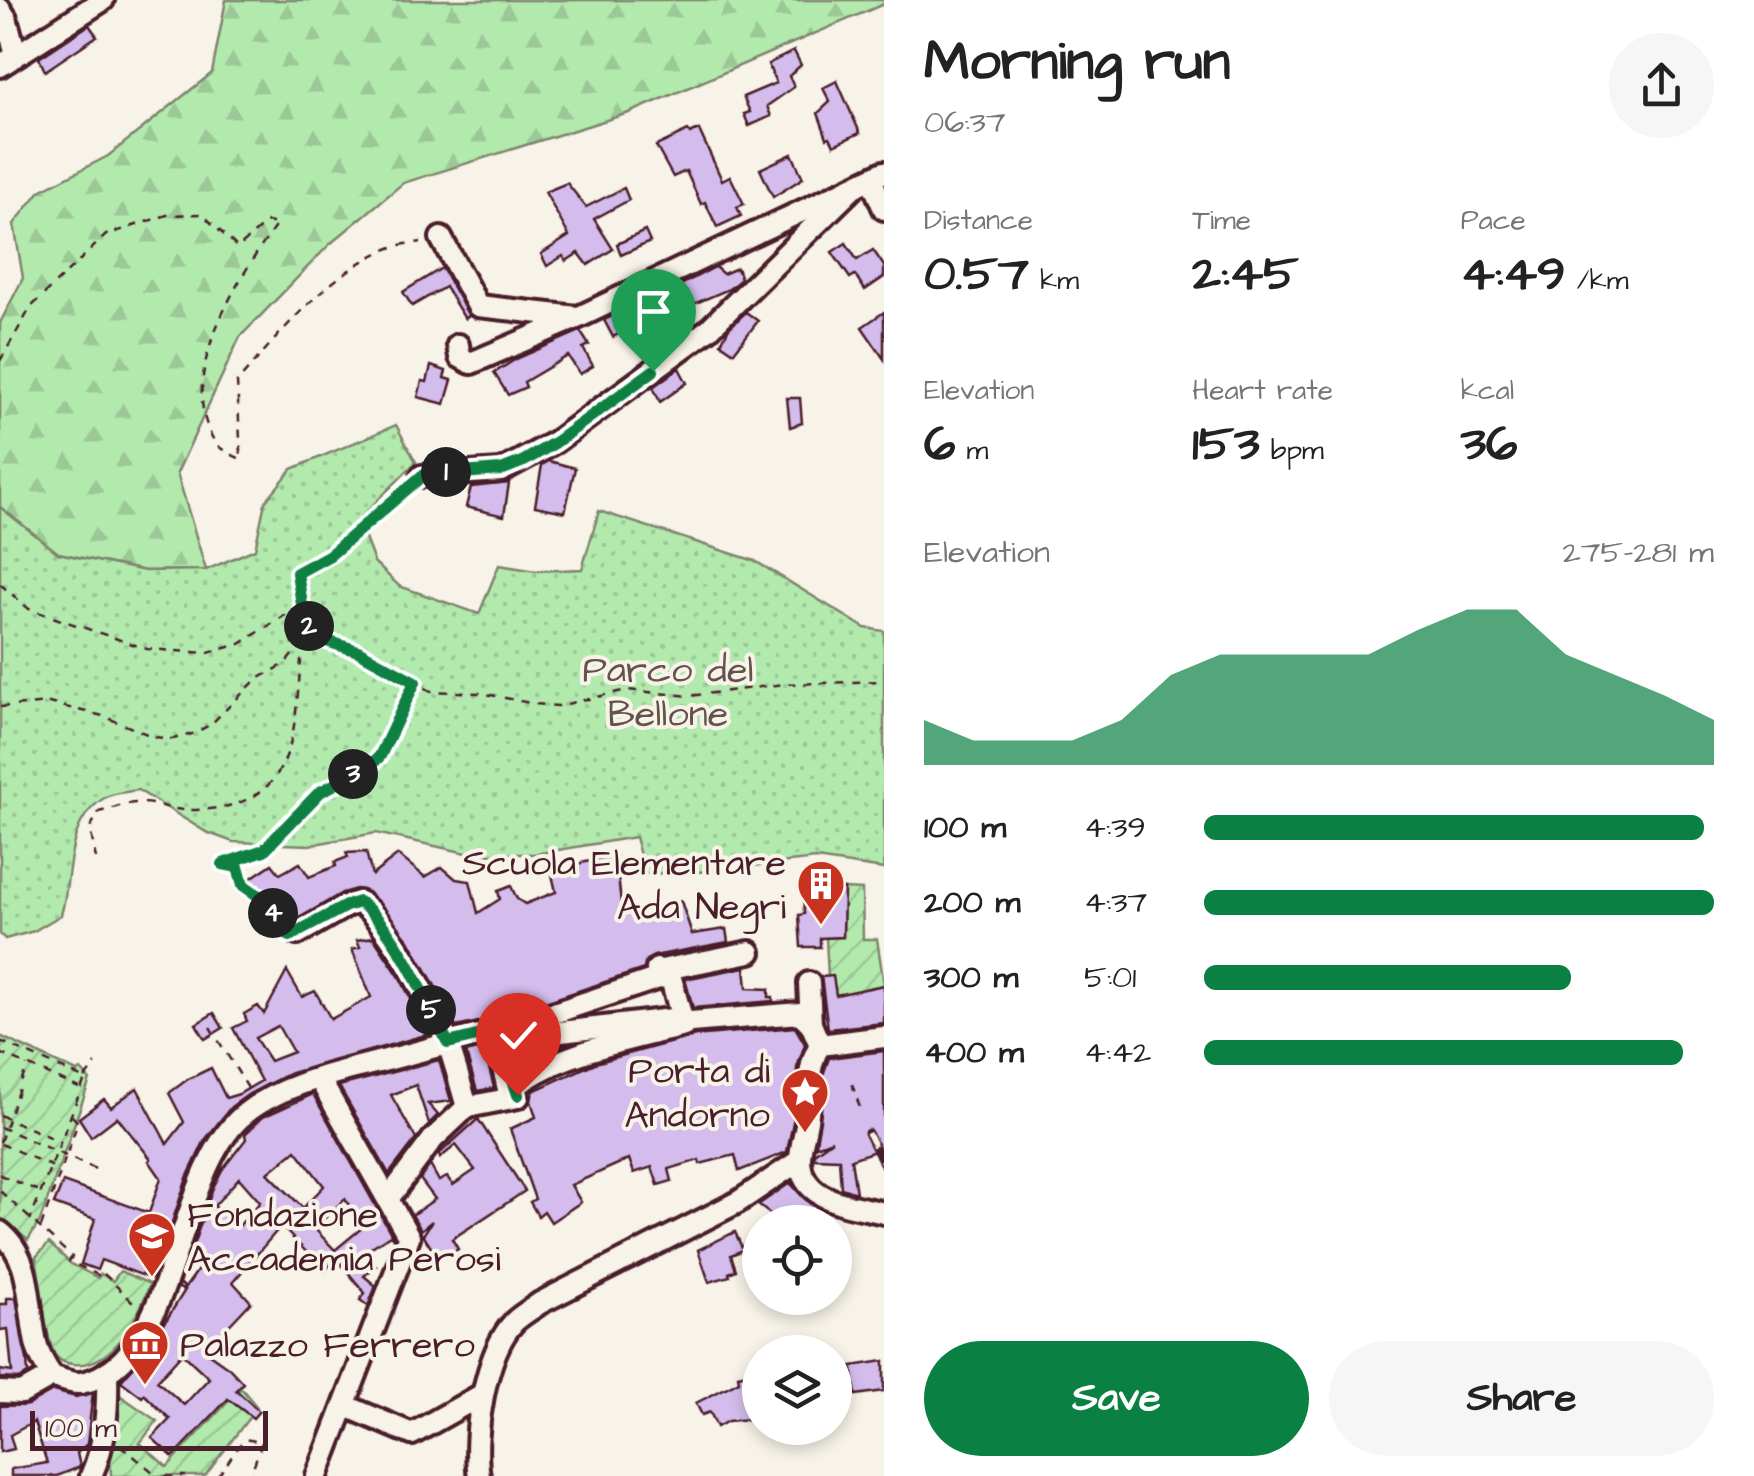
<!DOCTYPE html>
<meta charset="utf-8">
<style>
body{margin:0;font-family:"Architects Daughter",sans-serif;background:#f6f6f6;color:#222;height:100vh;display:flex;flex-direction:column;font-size:38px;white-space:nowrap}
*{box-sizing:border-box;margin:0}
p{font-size:32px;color:#767676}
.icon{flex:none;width:55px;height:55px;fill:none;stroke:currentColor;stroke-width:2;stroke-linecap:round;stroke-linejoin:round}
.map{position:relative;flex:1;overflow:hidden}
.panel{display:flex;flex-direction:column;background:#fff;width:870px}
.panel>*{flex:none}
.tools{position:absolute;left:742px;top:1205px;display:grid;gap:20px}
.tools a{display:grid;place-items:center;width:110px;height:110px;border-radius:50%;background:#fff;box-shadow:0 5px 15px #0003;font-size:50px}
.scale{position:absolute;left:30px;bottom:25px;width:238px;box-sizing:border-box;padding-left:10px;border:5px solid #4a1f2b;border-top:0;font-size:28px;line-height:35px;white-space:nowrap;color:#4a1f2b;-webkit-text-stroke:8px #f7f3e8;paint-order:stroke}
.pin{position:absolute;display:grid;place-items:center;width:85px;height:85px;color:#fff;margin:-102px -42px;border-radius:50% 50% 50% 0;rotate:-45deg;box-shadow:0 0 10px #0007}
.pin .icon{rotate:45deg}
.km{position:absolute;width:50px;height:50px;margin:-25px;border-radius:50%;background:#222;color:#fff;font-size:28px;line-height:50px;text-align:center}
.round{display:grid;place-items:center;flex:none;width:105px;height:105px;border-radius:52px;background:#f6f6f6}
.summary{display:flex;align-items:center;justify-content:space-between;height:170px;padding:0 40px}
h1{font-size:55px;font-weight:700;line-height:75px}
.metrics{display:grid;grid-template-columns:repeat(3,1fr);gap:15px;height:170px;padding:10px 40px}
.metrics div{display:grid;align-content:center}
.metrics b{font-size:50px;font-weight:700}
.metrics small{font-size:28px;font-weight:400}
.metrics p{font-size:28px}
.chart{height:280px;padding:20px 40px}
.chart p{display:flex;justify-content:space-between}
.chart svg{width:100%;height:180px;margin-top:10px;fill:#0b8043;opacity:.7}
.primary-button{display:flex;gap:20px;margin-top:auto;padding:20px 40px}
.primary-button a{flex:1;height:115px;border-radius:60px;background:#0b8043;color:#fff;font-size:40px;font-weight:700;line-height:115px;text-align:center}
.primary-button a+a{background:#f6f6f6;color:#222}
ul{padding:0 40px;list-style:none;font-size:32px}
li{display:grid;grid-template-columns:160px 120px 1fr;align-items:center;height:75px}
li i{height:25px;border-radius:12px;background:#0b8043}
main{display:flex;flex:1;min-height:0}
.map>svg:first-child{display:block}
</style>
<main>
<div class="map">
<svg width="884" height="1476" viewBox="0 0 884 1476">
<defs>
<pattern id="forest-firs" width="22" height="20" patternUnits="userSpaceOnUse" patternTransform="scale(2.5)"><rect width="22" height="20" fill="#b2eaae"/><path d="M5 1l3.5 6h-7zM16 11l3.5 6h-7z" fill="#9bc896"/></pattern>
<pattern id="park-dots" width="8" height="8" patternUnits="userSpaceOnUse" patternTransform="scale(2.5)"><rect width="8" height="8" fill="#b2eaae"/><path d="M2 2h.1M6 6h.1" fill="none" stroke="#9bc896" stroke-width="1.8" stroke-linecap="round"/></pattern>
<pattern id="garden-furrows" width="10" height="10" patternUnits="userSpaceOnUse" patternTransform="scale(2.5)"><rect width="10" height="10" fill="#b2eaae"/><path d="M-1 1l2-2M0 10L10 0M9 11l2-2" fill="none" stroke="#9bc896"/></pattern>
</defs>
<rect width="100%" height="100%" fill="#f7f3e8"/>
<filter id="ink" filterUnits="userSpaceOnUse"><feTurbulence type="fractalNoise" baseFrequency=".01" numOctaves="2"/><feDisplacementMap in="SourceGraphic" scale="20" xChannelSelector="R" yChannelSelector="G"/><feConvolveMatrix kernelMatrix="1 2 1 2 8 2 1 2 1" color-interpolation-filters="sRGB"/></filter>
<g filter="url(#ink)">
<polygon fill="url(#forest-firs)" stroke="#7e846c" stroke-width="2.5" points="226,0 884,0 884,4 629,113 403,183 330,244 240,337 177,473 206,570 145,571 58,553 0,507 0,323 23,278 14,224 40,191 108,156 212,73"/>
<path fill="url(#park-dots)" stroke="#7e846c" stroke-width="2.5" d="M396,425L416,462L358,520L374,562L399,586L479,614L499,565L536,571L582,569L599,511L755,561L865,628L884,631V869L816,859L698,872L645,874L635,837L535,854H471L376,833L309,845L233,842L206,832L138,790C128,792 114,793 106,797C63,822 73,875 61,915L34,931L5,939L0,934V507L58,553L145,571L206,570L255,549L265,502L292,469Z"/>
<g fill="url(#garden-furrows)" stroke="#7e846c" stroke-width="2.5">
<polygon points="844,889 862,890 863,939 877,939 884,985 866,988 866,992 836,996 828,977 826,938 843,937"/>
<polygon points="0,1036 77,1072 81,1070 90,1080 40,1221 28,1240 0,1218"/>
<path d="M49,1243L71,1264L98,1278L101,1274L113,1281L120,1271L150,1284C139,1315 114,1369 72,1364C64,1363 56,1359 53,1351C45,1334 40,1279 36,1257Z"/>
<polygon points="241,1388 257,1407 205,1476 111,1476 109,1428 121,1396 157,1421 140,1443 167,1467"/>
</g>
<g fill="#d4bded" stroke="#4a1f2b" stroke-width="2.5" fill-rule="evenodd">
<polygon points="89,25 97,36 45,71 39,58"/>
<polygon points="794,51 801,65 789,76 794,87 767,106 771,116 749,126 744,114 750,112 743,97 776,83 768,64"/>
<polygon points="837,81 860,133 834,145 830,137 827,138 818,113 830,102 823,88"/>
<polygon points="699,130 722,180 730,176 744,204 737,207 741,216 717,227 705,202 701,204 686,171 673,177 656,146 688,131 690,134"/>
<polygon points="792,154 803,178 773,197 760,169"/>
<polygon points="567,183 586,207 624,188 629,200 594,219 613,249 588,265 579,253 566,261 563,256 547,266 541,254 569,236 545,192"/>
<polygon points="645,231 650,242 621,255 617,244"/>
<polygon points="846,243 857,260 873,250 884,266 884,277 865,290 855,275 850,278 832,252"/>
<polygon points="715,267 723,274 737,268 741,279 729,289 694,304 692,300 687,303 679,286"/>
<polygon points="442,268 469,316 465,319 445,287 412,306 403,292"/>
<polygon points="625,310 634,325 613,337 604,320"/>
<polygon points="746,312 758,321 734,352 721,343 729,328"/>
<polygon points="884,312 884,359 862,327"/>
<polygon points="580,331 589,345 583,348 593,366 580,374 568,356 524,382 526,387 508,395 494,373 516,359"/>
<polygon points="431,366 446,371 444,378 452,380 445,404 418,397 422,381 427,382"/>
<polygon points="679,368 687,383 660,402 653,387"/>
<polygon points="787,398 800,398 802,423 790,427"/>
<polygon points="549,461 575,468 565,512 535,506 542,465"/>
<polygon points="509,483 504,516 466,507 471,487"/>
<polygon points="366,852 372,875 398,855 425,877 442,867 456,879 470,881 478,913 500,899 498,891 511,886 517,899 525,904 556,892 551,870 616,855 621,904 627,902 633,917 681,901 692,934 726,929 728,942 654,956 646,960 644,969 497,1018 456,1027 409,940 368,892 356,889 342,893 287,926 271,902 248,880 272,864 280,874 300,863 309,877 336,866 335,862 348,857 346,853"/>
<polygon points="803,889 844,889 843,937 820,938 820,947 801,947 799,915 804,914"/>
<path d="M373,937L399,976L429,1034L288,1074L249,1094L231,1107L205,1140L187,1178L162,1252L141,1248L158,1264L152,1279L101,1260L97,1270L81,1264L95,1219L54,1204L63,1182L149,1213L161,1178L149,1161L151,1159L117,1117L91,1137L79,1118L104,1099L111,1107L137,1088L167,1144L184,1122L169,1093L188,1079L211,1068L226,1098L239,1094L261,1081L233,1028L247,1021L244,1014L258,1006L264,1014L287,971L302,997L315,991L331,1019L371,997L352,949L360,947L357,940ZM278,1026L293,1052L270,1061L255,1038Z"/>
<polygon points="745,967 747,988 769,989 769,997 773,997 773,1001 693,1008 685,979"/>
<polygon points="833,976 836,995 884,985 884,1023 828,1029 821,977"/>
<polygon points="214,1013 223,1028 205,1039 196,1024"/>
<polygon points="795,1027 805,1044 797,1068 794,1117 787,1152 739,1171 735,1155 700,1164 699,1160 669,1169 672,1181 658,1185 652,1167 634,1173 629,1159 571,1185 581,1202 551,1222 544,1211 538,1216 530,1202 535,1199 510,1129 536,1117 531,1101 533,1091 595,1063 694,1036"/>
<polygon points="484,1048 494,1088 477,1091 466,1053"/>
<polygon points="884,1051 884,1148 851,1159 856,1193 841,1188 839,1159 814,1158 814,1153 832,1140 816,1146 824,1072 829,1058"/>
<polygon points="439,1060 451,1101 428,1104 438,1115 429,1124 416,1085 391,1095 416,1139 389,1174 339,1086"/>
<path d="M313,1094L394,1239L390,1235L364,1252L376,1266L364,1276L376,1286L368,1306L360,1300L365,1293L337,1259L325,1271L281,1226L233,1282L251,1302L205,1351L229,1368L243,1383L236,1390L259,1411L253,1418L228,1399L173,1457L152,1438L170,1419L144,1394L142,1397L121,1381L147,1351L185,1290L178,1288L180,1283L185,1288L205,1260L189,1257L213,1188L222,1170L246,1139L245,1134L263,1117ZM296,1150L324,1186L303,1208L268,1173ZM239,1178L260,1202L239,1226L214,1206ZM345,1199L363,1227L335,1250L314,1228ZM182,1353L209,1378L184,1405L157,1381Z"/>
<polygon points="478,1119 525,1191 452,1239 458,1249 439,1260 423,1235 432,1221 421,1230 412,1215 435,1199 420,1179 430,1165 439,1181 447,1177 453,1185 475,1170 456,1145 440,1158 439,1154"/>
<polygon points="790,1183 809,1203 824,1211 822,1222 781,1222 758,1205"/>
<polygon points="735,1232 743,1250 731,1255 736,1270 729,1273 730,1276 709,1282 698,1250"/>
<polygon points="7,1298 16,1298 27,1360 28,1374 19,1379 0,1378 0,1370 12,1372 8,1329 0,1330 0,1304 7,1304"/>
<polygon points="884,1361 884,1391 856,1395 852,1366"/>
<polygon points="759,1370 760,1418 728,1421 717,1427 710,1412 702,1415 696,1403 739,1381 738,1375"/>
<polygon points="53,1391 76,1397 93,1392 87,1444 77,1453 80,1467 57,1476 11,1476 11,1469 47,1463 34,1422 10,1435 14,1449 0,1452 0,1406 28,1405"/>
</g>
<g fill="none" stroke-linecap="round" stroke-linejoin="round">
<g stroke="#4a1f2b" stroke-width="28">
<g id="minor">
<polyline points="0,9 6,18 16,54"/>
<polyline points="0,66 103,0"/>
<polyline points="871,179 884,209"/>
<polyline points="441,238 478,306 577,317"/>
<polyline points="458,345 460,357 471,363 579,317 884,172"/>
<polyline points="422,476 501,471 555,442 709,329 854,187"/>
<path d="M297,934L346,906L359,902C389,923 437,1011 449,1047C456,1067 461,1087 467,1107L433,1139L388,1199"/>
<path d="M657,969L669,971L684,1026C632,1039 546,1055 509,1093L496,1039L497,1032L659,978Z"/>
<polyline points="666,969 750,952"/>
<polyline points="809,983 811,1024"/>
<polyline points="501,1039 672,1019 679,1023 800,1013 811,1024 820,1045 884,1037"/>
<path d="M820,1045C806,1068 811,1088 808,1113C807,1128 800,1145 800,1159C800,1202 852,1205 884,1213"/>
<polyline points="467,1107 518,1097 517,1094"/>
<path d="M0,1232C34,1259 27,1308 37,1347C40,1357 46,1367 52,1376"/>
<path d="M52,1376C60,1379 72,1384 81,1383C177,1364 173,1180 240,1118C278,1083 345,1071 394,1058C429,1049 462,1039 497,1031L501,1039"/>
<polyline points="0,1392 22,1393 52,1376"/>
<polyline points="346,1406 412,1434 483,1394"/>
<path d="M91,1476C106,1442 108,1409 107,1372"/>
<polyline points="317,1476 409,1237 319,1078"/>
<path d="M479,1476C472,1435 485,1353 514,1322C521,1315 532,1309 540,1303L738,1202L800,1160"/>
</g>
</g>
<g stroke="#4a1f2b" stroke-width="2.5" stroke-dasharray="8 8" stroke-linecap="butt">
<path d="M0,361L31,307L106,235L167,215L202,214L238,248L267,222L277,224C238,278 174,377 215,442C220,450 232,455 241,459L237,382C280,334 328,272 390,248C399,244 411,244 421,242"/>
<polyline points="0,584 29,609 147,649 208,653 240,644 287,614 294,649"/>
<polyline points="313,635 304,617 297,573 330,555 409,486"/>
<polyline points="0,707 49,703 103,716 154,737 173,739 192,734 210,725 256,680 285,664 303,641 314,637 358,651 431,691 481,693 535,704 558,706 627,690 690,696 784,684 884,681"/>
<path d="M96,859L90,828L99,812C111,809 125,803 137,803C155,802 172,811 191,810C304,809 292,729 303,643"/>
<polyline points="223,864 264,849 319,792 369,766 380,757 415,684"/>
<polyline points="224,864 238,867 243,885 263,899 281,928"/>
<polyline points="210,1027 248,1088"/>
<polyline points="0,1041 85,1079 30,1220"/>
<polyline points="0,1053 79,1088"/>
<polyline points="85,1078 96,1064"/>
<polyline points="852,1084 861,1111"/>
<polyline points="0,1115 58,1141"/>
<polyline points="0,1127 100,1171"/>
<polyline points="0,1142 27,1066"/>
<polyline points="1,1144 58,1169"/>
<polyline points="0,1175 39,1191"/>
<polyline points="0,1191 72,1257 69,1261 98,1275 101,1271 136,1305"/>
<polyline points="41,1227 78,1122 71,1115"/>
<polyline points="121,1446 158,1476"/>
<polyline points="165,1476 186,1476"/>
<polyline points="218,1476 244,1439 262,1442 250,1476"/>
</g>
<use href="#minor" stroke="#f7f3e8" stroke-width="20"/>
<g stroke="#4a1f2b" stroke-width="9">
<polyline id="rail" points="868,1133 884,1165"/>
</g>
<use href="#rail" stroke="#f7f3e8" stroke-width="5" stroke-dasharray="15" stroke-linecap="butt"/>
</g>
</g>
<g fill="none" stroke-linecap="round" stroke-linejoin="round" filter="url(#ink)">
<g stroke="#fff" stroke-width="20">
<path id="route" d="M518,1095L497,1031L448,1043C428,1004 395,926 359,902L346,906L290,936L284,933L263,899L243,885L238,867L223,864L264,850L320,792L370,766L380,756L415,682L358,651L314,637L304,617L297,573L330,555L422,476L501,470L524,461L556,442L653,371"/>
</g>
<use href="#route" stroke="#0b8043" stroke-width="12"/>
</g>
<defs>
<g id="building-pin" transform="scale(2.5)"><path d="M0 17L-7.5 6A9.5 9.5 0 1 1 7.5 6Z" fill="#c8321e" stroke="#f7f3e8"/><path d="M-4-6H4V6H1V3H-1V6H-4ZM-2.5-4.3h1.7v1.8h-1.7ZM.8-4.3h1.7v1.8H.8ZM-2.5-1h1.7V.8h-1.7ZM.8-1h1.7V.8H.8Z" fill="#fff"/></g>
<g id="sight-pin" transform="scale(2.5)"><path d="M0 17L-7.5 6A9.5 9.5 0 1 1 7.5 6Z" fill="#c8321e" stroke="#f7f3e8"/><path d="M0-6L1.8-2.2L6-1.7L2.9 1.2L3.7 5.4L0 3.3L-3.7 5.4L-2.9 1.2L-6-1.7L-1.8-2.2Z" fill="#fff"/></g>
<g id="university-pin" transform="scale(2.5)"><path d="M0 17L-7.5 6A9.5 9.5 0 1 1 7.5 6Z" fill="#c8321e" stroke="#f7f3e8"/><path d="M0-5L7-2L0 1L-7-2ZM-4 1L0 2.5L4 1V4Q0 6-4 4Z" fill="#fff"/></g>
<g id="museum-pin" transform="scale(2.5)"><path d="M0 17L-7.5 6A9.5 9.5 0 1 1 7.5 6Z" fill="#c8321e" stroke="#f7f3e8"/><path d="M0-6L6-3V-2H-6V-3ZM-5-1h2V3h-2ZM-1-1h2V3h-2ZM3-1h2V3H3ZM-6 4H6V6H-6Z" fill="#fff"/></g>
</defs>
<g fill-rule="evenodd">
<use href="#building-pin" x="821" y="884"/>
<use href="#sight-pin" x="805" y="1092"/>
<use href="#university-pin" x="152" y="1236"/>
<use href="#museum-pin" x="145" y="1344"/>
</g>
<g text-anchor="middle" stroke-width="8" stroke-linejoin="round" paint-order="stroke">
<g font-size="38" fill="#64524c" stroke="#f7f3e8">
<text x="668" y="682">Parco del<tspan x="668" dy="44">Bellone</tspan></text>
</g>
<g font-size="38" fill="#4a1f2b" stroke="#f7f3e8" text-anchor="end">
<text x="786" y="875">Scuola Elementare<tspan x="786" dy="44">Ada Negri</tspan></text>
<text x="770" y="1083">Porta di<tspan x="770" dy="44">Andorno</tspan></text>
<text x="187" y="1227" text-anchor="start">Fondazione<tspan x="187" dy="44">Accademia Perosi</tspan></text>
<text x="180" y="1357" text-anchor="start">Palazzo Ferrero</text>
</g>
</g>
</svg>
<div class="tools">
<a><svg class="icon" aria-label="locate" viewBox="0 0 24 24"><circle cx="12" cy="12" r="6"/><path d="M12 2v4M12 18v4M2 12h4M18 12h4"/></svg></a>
<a><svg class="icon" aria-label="layers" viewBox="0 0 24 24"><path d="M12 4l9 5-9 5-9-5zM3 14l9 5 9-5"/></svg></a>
</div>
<div class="scale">100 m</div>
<div class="pin" style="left:653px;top:371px;background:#1e9e55"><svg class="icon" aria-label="arrive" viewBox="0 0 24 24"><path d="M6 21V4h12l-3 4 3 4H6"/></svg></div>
<div class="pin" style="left:518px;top:1095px;background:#d93025"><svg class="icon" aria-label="check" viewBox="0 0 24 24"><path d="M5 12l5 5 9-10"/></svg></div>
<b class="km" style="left:446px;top:472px">1</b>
<b class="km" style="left:309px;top:626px">2</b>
<b class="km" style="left:353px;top:774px">3</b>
<b class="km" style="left:273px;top:913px">4</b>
<b class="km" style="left:431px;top:1010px">5</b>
</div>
<section class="panel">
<div class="summary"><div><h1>Morning run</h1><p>06:37</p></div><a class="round"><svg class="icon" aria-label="share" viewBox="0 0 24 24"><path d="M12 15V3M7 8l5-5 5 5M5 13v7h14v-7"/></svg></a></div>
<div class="metrics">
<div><p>Distance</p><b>0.57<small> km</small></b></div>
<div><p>Time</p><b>2:45</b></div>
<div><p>Pace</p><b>4:49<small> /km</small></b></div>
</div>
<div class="metrics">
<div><p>Elevation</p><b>6<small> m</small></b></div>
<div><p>Heart rate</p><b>153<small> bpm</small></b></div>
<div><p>kcal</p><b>36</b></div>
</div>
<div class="chart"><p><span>Elevation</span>275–281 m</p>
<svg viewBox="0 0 160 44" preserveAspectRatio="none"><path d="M0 44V33L10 38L20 38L30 38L40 33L50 22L60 17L70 17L80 17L90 17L100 11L110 6L120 6L130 17L140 22L150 27L160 33V44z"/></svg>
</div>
<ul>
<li><b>100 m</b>4:39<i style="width:98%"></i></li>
<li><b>200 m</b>4:37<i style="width:100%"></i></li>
<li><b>300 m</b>5:01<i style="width:72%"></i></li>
<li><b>400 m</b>4:42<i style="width:94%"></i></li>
</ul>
<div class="primary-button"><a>Save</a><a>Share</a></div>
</section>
</main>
